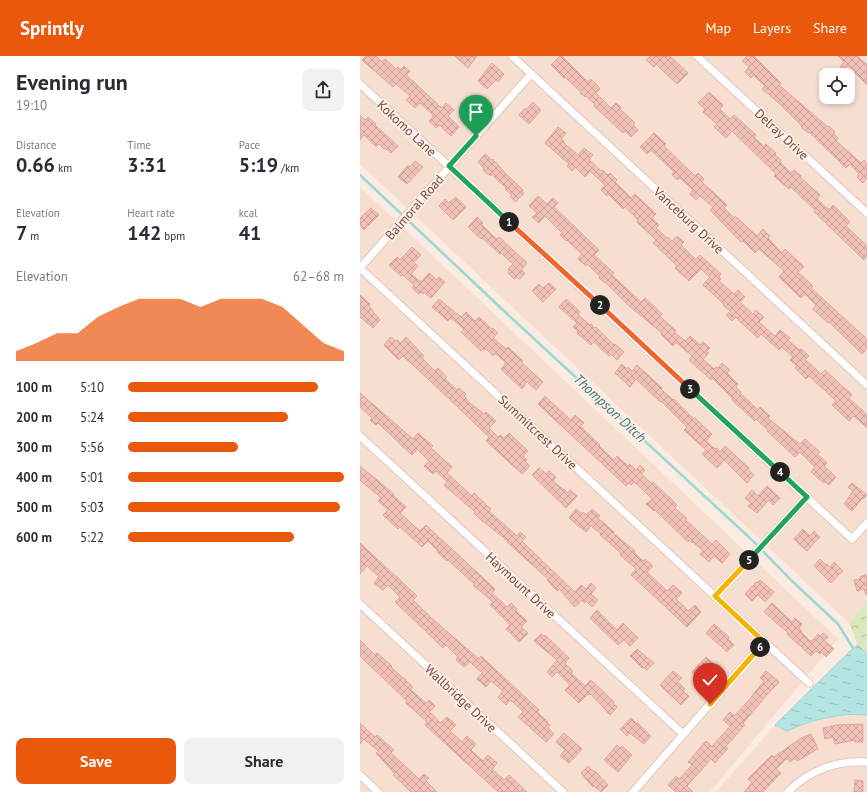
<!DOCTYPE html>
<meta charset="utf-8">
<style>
body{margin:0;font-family:"PT Sans",sans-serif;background:#f2f2f3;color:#2b2b33;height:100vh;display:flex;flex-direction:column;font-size:15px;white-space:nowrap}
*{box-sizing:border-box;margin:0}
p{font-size:13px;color:#7c7c81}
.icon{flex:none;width:22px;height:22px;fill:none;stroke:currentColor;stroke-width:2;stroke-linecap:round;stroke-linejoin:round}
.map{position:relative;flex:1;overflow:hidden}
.drawer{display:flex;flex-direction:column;background:#fff;width:360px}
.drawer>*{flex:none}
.tools{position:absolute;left:459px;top:12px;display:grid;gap:8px}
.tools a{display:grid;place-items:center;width:36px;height:36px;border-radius:8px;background:#fff;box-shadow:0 2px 6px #0003;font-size:20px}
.pin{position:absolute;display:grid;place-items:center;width:34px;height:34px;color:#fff;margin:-41px -17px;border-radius:50% 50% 50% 0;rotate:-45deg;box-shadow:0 0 4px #0007}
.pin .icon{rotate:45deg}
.km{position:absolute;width:20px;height:20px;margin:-10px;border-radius:50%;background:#222;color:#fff;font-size:11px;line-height:20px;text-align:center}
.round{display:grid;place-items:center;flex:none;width:42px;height:42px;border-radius:8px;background:#f2f2f3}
.head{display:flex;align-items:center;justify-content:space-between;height:68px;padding:0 16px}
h1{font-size:22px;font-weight:700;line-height:30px}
.figures{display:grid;grid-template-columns:repeat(3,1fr);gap:6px;height:68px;padding:4px 16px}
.figures div{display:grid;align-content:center}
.figures b{font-size:20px;font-weight:700}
.figures small{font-size:11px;font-weight:400}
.figures p{font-size:11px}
.chart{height:112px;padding:8px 16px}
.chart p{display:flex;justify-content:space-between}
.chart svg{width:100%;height:72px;margin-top:4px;fill:#ea580c;opacity:.7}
.button{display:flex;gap:8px;margin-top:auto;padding:8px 16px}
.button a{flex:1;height:46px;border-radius:8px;background:#ea580c;color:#fff;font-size:16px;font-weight:700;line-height:46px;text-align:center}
.button a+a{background:#f2f2f3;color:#2b2b33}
ul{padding:0 16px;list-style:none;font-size:13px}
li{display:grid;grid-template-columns:64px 48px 1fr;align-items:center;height:30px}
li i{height:10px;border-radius:5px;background:#ea580c}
header{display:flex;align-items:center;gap:24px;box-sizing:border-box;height:56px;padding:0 20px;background:#ea580c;color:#fff}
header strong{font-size:19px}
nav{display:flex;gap:22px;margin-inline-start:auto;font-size:14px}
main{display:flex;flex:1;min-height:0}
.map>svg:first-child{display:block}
</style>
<header>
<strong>Sprintly</strong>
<nav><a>Map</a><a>Layers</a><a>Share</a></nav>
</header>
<main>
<section class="drawer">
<div class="head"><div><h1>Evening run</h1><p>19:10</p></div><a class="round"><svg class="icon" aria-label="share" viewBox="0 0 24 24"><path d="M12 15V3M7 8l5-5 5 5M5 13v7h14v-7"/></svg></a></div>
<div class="figures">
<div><p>Distance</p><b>0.66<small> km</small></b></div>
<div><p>Time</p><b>3:31</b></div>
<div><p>Pace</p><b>5:19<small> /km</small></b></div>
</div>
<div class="figures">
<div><p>Elevation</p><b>7<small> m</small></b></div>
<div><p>Heart rate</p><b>142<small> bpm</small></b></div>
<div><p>kcal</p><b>41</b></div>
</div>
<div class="chart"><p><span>Elevation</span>62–68 m</p>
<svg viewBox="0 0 160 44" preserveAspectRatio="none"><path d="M0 44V38L10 33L20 27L30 27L40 17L50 11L60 6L70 6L80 6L90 11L100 6L110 6L120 6L130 11L140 22L150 33L160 38V44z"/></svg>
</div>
<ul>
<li><b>100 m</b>5:10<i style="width:88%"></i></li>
<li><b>200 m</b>5:24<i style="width:74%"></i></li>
<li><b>300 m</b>5:56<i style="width:51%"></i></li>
<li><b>400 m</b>5:01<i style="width:100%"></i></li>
<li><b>500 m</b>5:03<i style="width:98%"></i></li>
<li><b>600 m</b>5:22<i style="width:77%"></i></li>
</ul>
<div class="button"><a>Save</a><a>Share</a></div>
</section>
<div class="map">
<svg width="507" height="736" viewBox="0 0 507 736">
<defs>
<pattern id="forest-crowns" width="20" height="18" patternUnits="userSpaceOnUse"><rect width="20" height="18" fill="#d9e9bf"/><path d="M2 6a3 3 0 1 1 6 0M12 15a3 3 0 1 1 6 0" fill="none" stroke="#b4bf9d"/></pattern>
<pattern id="water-ripples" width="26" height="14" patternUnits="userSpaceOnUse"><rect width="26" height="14" fill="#b5e5e2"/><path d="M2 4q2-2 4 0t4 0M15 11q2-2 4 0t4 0" fill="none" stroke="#98bcb9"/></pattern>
<pattern id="building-cross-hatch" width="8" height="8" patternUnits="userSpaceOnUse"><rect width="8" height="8" fill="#f1c2b7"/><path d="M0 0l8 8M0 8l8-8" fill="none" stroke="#c8a097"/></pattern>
</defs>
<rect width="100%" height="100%" fill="#fcebe0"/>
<g fill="#f6ded1" fill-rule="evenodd">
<path d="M0,0H507V546L489,567L0,108ZM466,19H488V41H466Z"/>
<polygon points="0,131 478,583 350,736 0,736"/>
<polygon points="496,658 507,659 507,736 356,736 415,669 427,675 465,662 477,660"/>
</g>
<polygon fill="url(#forest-crowns)" points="507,546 507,598 498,589 489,567"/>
<path fill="url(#water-ripples)" stroke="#9bd7d3" d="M498,589L507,598V659C480,656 452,664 427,675L415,669L493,592Z"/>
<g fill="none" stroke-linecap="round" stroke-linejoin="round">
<polyline stroke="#9bd7d3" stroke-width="2.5" points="0,119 144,255 391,483 431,524 478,568 493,592"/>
</g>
<g fill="url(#building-cross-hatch)" stroke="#e4a498">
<polygon points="6,0 16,0 22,6 25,3 36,13 38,11 41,14 44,10 50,15 46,19 82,52 86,47 94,54 88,60 99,71 91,80 79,69 76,72 69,65 74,60 60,47 55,52 46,44 50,40 36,28 33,31 2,4"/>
<polygon points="95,0 117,0 108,12"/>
<polygon points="200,0 202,0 228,26 231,23 236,28 240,33 236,37 251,52 256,47 261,51 260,53 275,67 273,69 278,74 271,81 265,75 263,77 234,50 235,49 226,40 225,41 220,37 221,36 205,21 204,22 191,9"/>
<polygon points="290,0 310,0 328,17 317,28 296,8 294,11 286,4"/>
<polygon points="387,0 394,0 421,27 419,29 468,71 469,70 475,76 473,77 478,82 476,85 501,107 504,104 507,107 507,122 503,127 497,121 499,118 490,108 486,112 449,76 448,77 441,71 442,70 420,48 402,33 405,30 393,19 391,22 385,16 389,11 382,5"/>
<polygon points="478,0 497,0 507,9 507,29 493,15 489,20 480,11 484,6"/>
<polygon points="132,7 144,18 138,26 136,24 127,33 118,25"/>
<polygon points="349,36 363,49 360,53 370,63 374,59 396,79 394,81 404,91 406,88 416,97 415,99 421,104 420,106 431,117 434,114 441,120 440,121 460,139 457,143 469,154 473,149 490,166 486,170 507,190 507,200 504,204 454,156 455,154 431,131 429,133 414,120 416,118 372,75 366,82 354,71 357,68 343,56 345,53 338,47"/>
<polygon points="173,46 181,54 169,68 159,59 165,52 166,54"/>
<polygon points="0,59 5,64 8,61 16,68 15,69 38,90 31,97 25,92 24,93 19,88 16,91 4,79 0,84"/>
<polygon points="198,71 206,77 201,83 204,85 203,86 218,99 224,92 233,99 229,103 241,115 242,114 248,119 250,117 257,124 255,126 271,142 275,138 296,158 292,162 299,169 296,172 307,182 308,181 312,185 317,180 324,186 321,189 336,204 340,199 361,218 359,221 361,223 359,225 374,238 378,234 385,241 380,246 393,258 396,254 404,261 399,266 415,280 420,274 430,282 428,284 439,294 441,293 449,300 445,303 461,318 465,314 492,339 489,342 507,359 507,372 494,360 489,365 472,349 476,345 449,320 446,323 435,312 437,310 430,304 433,301 422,291 419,294 401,278 398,282 375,261 372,265 366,259 370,255 363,249 364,248 343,229 350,221 341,213 329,225 315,212 317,210 293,187 296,184 277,166 278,164 265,151 263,153 248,138 247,140 241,134 245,129 230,115 225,121 215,111 212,115 207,110 209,108 185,87"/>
<polygon points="294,77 306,88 304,90 335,120 338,117 344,123 342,126 367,149 364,152 374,162 375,160 397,180 403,173 410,180 408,182 422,197 425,193 444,211 438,216 453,230 451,232 507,283 507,293 502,298 469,266 468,267 453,253 456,249 445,238 441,242 419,221 424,215 399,193 395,197 383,185 381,186 350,154 353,151 340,140 336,144 330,138 333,134 320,122 317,124 312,119 314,116 291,94 287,98 280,91"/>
<polygon points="125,98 132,104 133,103 145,117 163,134 162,135 164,137 156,146 150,141 152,139 145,133 146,132 131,118 130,120 123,114 124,112 118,106"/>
<polygon points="55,105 63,111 47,128 38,121 48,109 50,111"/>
<polygon points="178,140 187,148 193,142 198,147 194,151 239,194 234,199 254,217 252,219 281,246 285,242 302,258 300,260 316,275 314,276 325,285 330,280 340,289 343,286 350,292 346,296 349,297 343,303 354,313 356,311 358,312 362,307 370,314 367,317 378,328 376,331 381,336 380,337 398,354 400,351 410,360 408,362 437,386 440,388 445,383 460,396 457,398 467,407 464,410 476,421 469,429 465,426 464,427 451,416 455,411 440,396 435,401 407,375 408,374 396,363 395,365 372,344 373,343 352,322 351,324 329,304 332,300 316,286 313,290 301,278 302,277 268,249 245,226 245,227 239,222 240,220 227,208 226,210 218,203 222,198 207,184 206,185 200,179 202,177 185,160 179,167 172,161 177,157 169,150"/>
<polygon points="96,141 106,151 93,164 79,150 85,143 89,147"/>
<polygon points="11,152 19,159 4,174 0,170 0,162"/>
<polygon points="117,161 123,167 121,168 134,181 137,183 139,181 167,207 161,214 165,217 160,223 156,221 154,223 148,217 149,215 148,213 153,208 141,197 140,198 122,182 121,183 108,171"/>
<polygon points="52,191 61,199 54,206 58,210 51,218 61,226 69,217 77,224 79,221 85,226 71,242 64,236 63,238 61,236 59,238 52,232 54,229 43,219 41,220 29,209 37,201 40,204"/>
<polygon points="189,227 196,233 183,246 172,235 179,228 183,232 184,231"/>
<polygon points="0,239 10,248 9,250 20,264 13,272 0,261"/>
<polygon points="79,243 101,261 106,256 115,265 119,261 132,273 133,272 138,277 133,282 146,293 148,291 163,305 161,306 183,326 176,334 167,326 162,333 141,313 146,307 135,297 133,300 126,293 125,294 123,293 121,295 101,276 104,273 91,262 88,265 72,251"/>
<polygon points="206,243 220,256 218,259 230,269 231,268 235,272 236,271 254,289 255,288 264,296 257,304 251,298 249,300 234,286 231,289 217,277 218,275 213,271 217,267 199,251"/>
<polygon points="31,281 36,285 37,284 41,287 46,281 64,300 62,302 75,315 78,312 87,321 85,323 97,334 99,332 106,338 104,340 107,343 106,344 124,358 126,356 136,365 129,372 138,381 140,379 144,382 149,377 168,395 163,400 167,404 165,405 170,410 162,418 126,385 129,381 68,323 43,300 39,304 24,289"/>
<polygon points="262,308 267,313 268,311 272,315 277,309 302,332 301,333 313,344 314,343 334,363 335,362 352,378 346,385 355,393 356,392 360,396 365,390 389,412 388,413 394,419 387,427 364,404 357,412 342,398 346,394 324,374 327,371 301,345 300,346 276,323 270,331 255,317"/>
<polygon points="0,337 53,383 58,377 73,390 71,392 92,411 87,417 112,440 114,437 131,453 129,455 157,480 160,476 166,481 162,485 169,492 215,536 221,529 226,533 231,527 236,532 231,538 238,544 232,551 226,545 224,547 222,544 215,551 199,533 197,535 187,524 188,523 147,486 148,485 121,464 114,457 115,456 84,429 87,426 76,415 73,418 64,410 69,405 57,393 52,399 18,367 16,369 10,364 12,362 0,351"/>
<polygon points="185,340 211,364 215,359 224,367 220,370 240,389 239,390 254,404 257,400 268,410 270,408 276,414 280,409 285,414 281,418 292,428 293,426 317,449 315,452 327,463 326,464 352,488 356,484 370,498 362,507 354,500 349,506 340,498 343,495 333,486 332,487 329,484 328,486 295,454 294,455 286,448 292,443 280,431 274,426 271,429 269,427 266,430 178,348"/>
<polygon points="0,410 34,438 33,439 46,451 40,457 52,468 60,475 66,469 135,533 132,537 147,551 151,547 157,553 156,555 167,565 161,571 168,577 159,586 146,573 150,569 130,549 133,546 113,529 114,528 88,504 87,505 77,496 78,495 68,485 62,491 40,471 38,473 23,459 28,454 18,445 21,442 0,424"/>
<polygon points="179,412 187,418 189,415 196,421 193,425 204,434 204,433 208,437 210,434 217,440 206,452 172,419"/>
<polygon points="492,427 507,439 503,443 501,442 501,444 492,455 484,448 493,435 488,431"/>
<polygon points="407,430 420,442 413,449 409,444 397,457 388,450 391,447 385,442 392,434 398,440"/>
<polygon points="216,453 222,458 223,456 226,459 232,453 240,460 238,462 254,476 253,477 275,495 274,496 283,505 285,503 293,510 287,516 307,535 313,529 322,537 316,543 329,555 335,549 341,556 327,571 271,519 276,513 260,499 261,497 240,479 241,478 231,470 226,476 209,462"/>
<polygon points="443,473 450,480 454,475 460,481 447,495 434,483"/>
<polygon points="0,487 57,540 53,544 76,566 119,603 121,600 179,654 177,656 188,666 187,667 190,669 188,672 194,678 186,686 158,661 163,655 150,644 146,649 138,641 143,635 131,625 126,631 117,623 122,617 110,606 104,611 96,604 98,601 86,589 83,592 35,546 40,541 28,529 23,534 14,527 19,521 7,510 0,518"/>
<polygon points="460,503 466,509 467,508 470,511 474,506 483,515 471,527 454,510"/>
<polygon points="507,518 507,539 506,539 504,533 497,535 494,524 500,523 500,521"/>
<polygon points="400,524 414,536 405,546 398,539 392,545 385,538 396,526 397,527"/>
<polygon points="412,547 432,566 435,562 442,568 439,572 442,575 441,576 451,586 458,578 460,580 463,577 468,581 464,584 474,593 466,601 461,596 460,598 456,595 451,600 427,578 428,577 404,556"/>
<polygon points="237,554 257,574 263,567 278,582 270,590 264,584 258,589 230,562"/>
<polygon points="354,568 369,581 368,583 374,589 367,596 346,577"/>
<polygon points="181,578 184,580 185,579 209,602 205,607 213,615 211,617 225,630 231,624 254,646 253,647 257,651 250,659 231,638 230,639 228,638 219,647 205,634 210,629 197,616 192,621 187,616 197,604 174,585"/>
<polygon points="0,584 15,599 17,597 32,610 31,611 44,623 44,622 53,631 50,633 66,647 69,644 75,650 70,656 81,667 87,661 96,669 90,675 102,686 107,680 116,688 111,694 123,705 128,699 137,707 132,713 144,724 149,719 167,736 138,736 65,669 67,666 46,647 47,645 0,600"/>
<polygon points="277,593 294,607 287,614 283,611 282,612 270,600"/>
<polygon points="346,601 356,610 347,620 344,617 339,623 332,616"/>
<polygon points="313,615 322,622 318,626 325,633 323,635 329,640 321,649 300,629"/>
<polygon points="406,615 419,626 414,632 413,632 383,667 385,669 366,690 368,692 355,707 351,703 327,730 333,736 316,736 308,729 316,720 319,723 332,709 328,706 346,685 352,690 364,677 370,670 363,664 370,656 374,660 388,645 404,625 400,622"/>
<polygon points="271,662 277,668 278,667 291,680 284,688 270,677 267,680 260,673"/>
<polygon points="0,667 15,681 17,679 34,694 31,697 59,723 64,718 69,722 66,725 77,736 51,736 33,719 35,718 16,697 18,695 4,683 0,688"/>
<polygon points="503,668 503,686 495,686 495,684 475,688 473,681 465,683 463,672 476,669"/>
<polygon points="204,677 222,693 209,707 200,700 205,694 196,686"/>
<polygon points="451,678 458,693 437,705 435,702 430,706 427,702 416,713 421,717 403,736 384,736 392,727 388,723 412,699 414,701 441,682"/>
<polygon points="257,689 260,692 262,690 272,699 258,716 244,704"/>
<polygon points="228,710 234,716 235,715 248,729 241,736 234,730 233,731 221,717"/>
<polygon points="495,724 503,725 503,736 494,736"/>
</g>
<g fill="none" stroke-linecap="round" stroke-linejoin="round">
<g stroke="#e2c7bf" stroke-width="9">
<g id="minor">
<polyline points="152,0 507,329"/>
<polyline points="337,0 507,157"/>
<polyline points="0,28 492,483 507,467"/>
<polyline points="0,212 449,627"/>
<polyline points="0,212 171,18"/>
<polyline points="0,380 323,678"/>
<polyline points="355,540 447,441"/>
<polyline points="0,548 203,736"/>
<polyline points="0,719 18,736"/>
<polyline points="273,736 404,586"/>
<path d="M428,736C449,714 478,704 507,706"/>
</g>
</g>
<use href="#minor" stroke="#fff" stroke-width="7"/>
</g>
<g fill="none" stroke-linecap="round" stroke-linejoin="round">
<g stroke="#fff" stroke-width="8">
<polyline id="split-1" points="116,80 89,110 149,166"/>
</g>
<g stroke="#fff" stroke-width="8">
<polyline id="split-2" points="149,166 240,249"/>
</g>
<g stroke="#fff" stroke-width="8">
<polyline id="split-3" points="240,249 330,333"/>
</g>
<g stroke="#fff" stroke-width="8">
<polyline id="split-4" points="330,333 420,416"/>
</g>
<g stroke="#fff" stroke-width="8">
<polyline id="split-5" points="389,504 447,441 420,416"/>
</g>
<g stroke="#fff" stroke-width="8">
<polyline id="split-6" points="389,504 355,540 404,586 400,591"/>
</g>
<g stroke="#fff" stroke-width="8">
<polyline id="split-7" points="350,648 400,591"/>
</g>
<use href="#split-1" stroke="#22a559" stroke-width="5"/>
<use href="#split-2" stroke="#f0652b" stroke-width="5"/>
<use href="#split-3" stroke="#f0652b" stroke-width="5"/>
<use href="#split-4" stroke="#22a559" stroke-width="5"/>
<use href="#split-5" stroke="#22a559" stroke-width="5"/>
<use href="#split-6" stroke="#f5b400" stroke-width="5"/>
<use href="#split-7" stroke="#f5b400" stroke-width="5"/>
</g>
<g text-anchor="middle" stroke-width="3.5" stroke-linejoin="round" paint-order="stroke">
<g font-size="13" fill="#724d47" stroke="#fff0e6">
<text transform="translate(47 72) rotate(43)" y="5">Kokomo Lane</text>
<text transform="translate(422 78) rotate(43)" y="5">Delray Drive</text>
<text transform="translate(54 151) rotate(-49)" y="5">Balmoral Road</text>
<text transform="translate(329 164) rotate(43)" y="5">Vanceburg Drive</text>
<text transform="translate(178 376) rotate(43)" y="5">Summitcrest Drive</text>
<text transform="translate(161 529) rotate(43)" y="5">Haymount Drive</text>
<text transform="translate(101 642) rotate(43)" y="5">Wallbridge Drive</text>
</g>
<g font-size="14" font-style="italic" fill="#3c7876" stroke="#fff0e6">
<text transform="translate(250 352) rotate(43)" y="5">Thompson Ditch</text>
</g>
</g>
</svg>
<div class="tools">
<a><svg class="icon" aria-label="locate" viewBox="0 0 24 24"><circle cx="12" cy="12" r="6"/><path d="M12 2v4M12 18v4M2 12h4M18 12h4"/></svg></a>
</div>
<div class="pin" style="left:116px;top:80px;background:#1e9e55"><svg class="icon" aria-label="arrive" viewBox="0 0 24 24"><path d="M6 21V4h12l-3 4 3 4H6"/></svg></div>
<div class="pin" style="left:350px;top:648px;background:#d93025"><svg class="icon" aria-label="check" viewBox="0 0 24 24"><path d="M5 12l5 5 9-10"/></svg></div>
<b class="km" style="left:149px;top:166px">1</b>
<b class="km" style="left:240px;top:249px">2</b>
<b class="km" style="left:330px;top:333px">3</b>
<b class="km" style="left:420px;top:416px">4</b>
<b class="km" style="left:389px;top:504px">5</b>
<b class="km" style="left:400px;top:591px">6</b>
</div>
</main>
